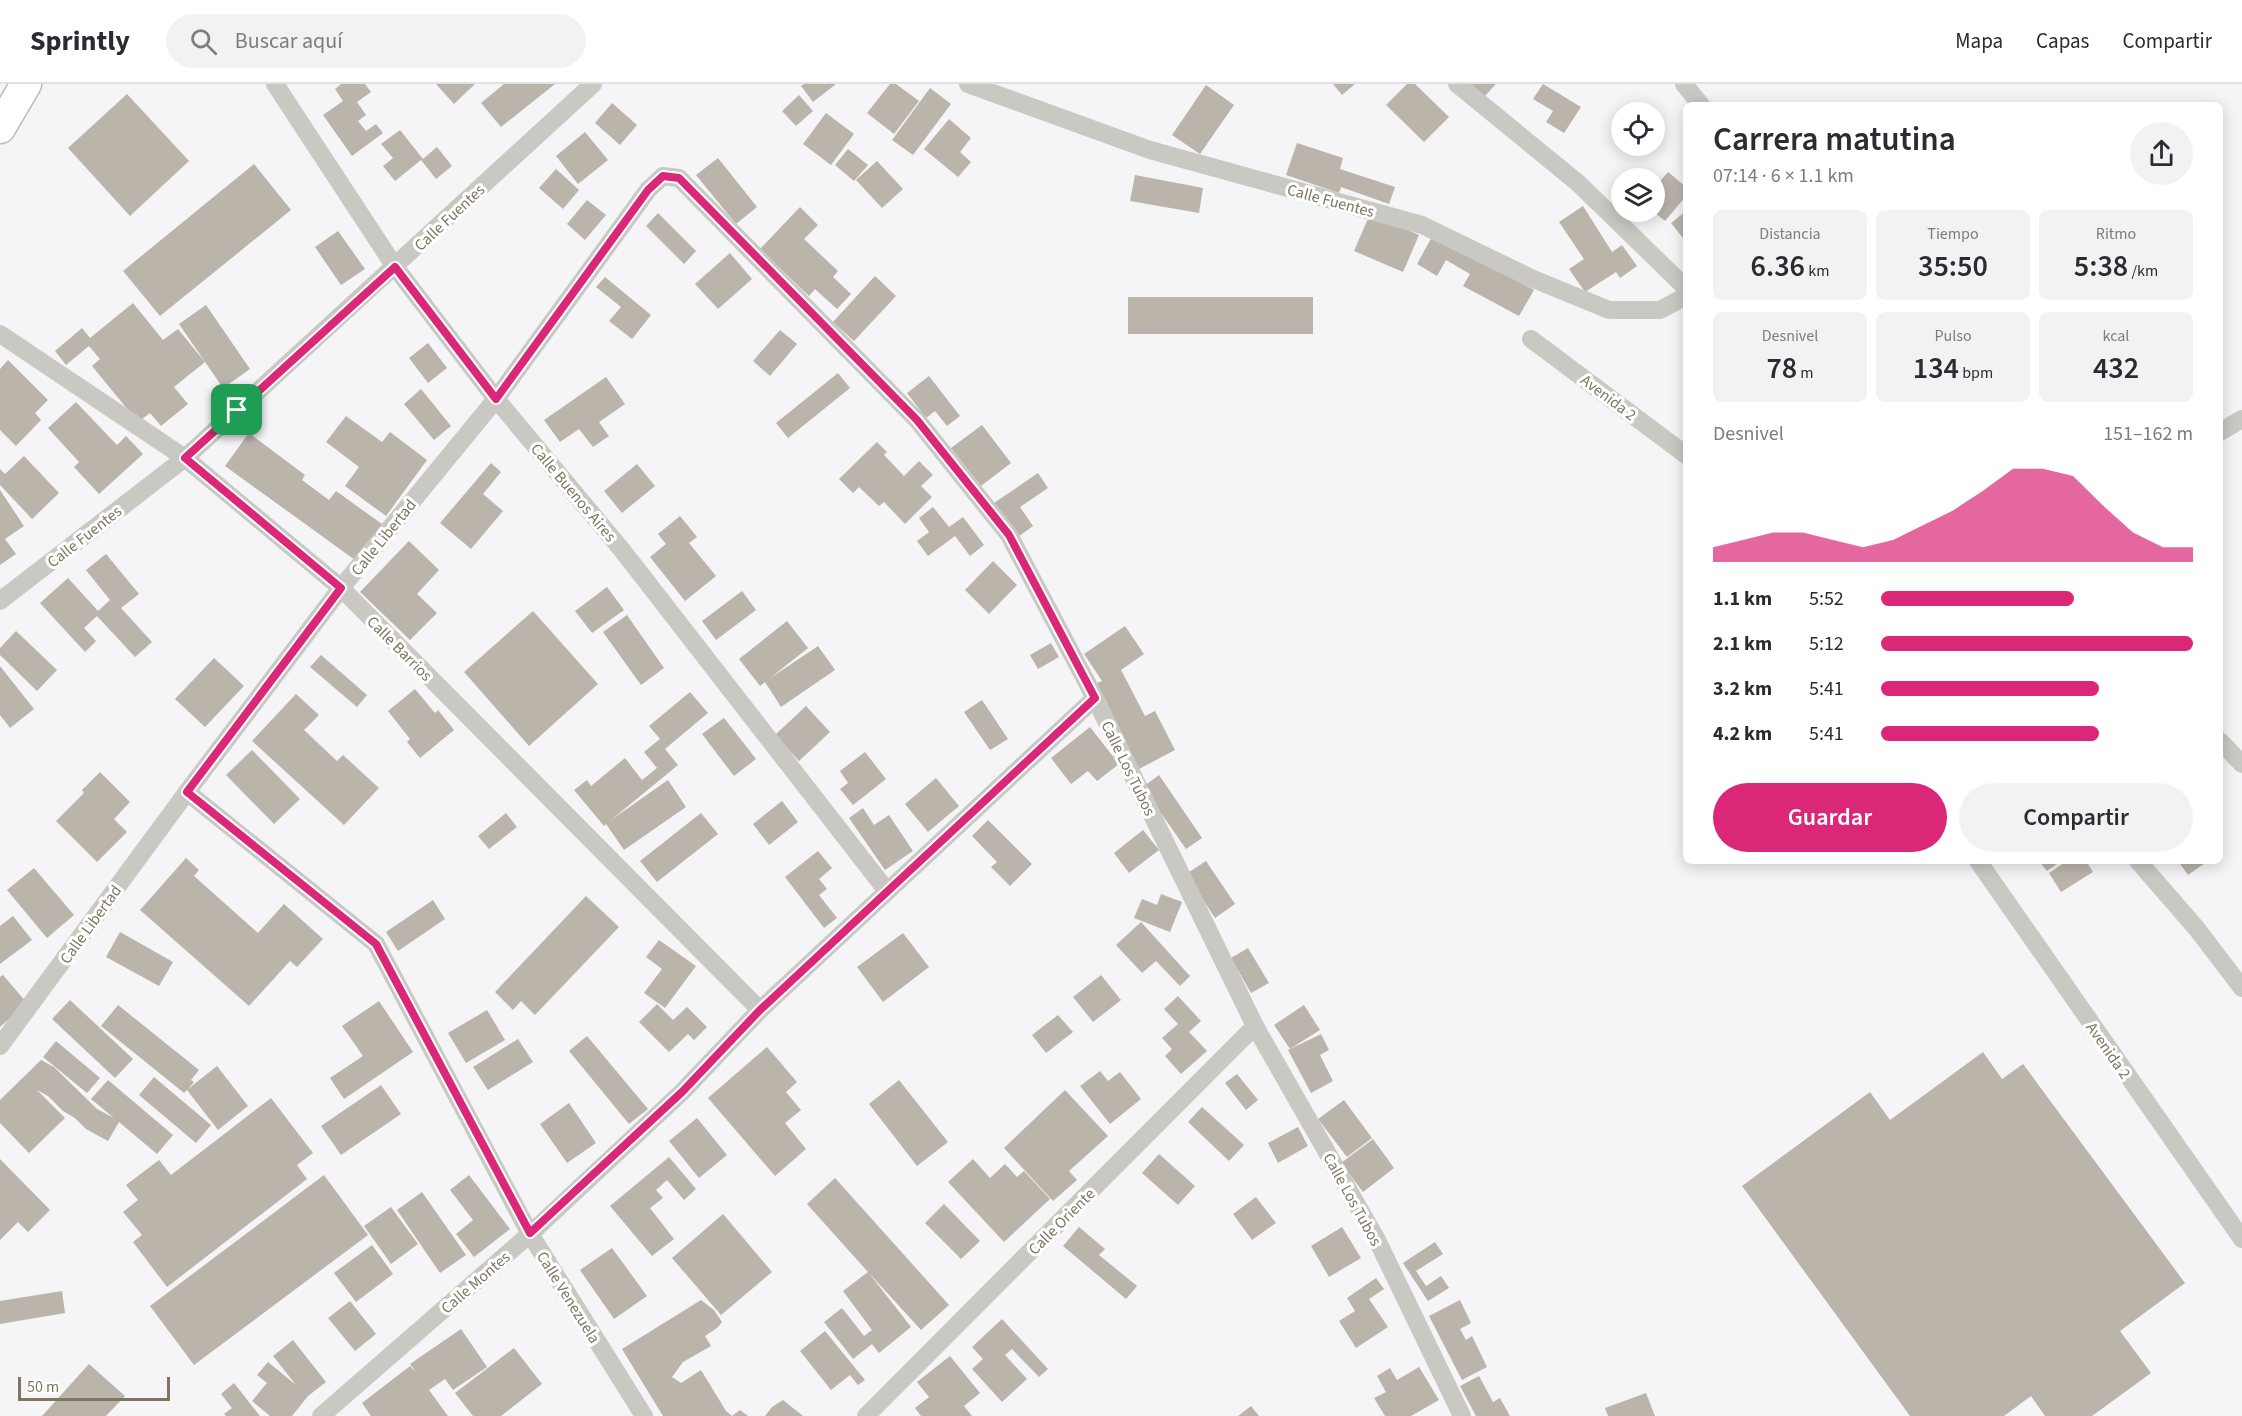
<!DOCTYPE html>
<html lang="es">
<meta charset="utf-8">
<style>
body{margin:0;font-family:"Source Sans 3",sans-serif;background:#f2f2f3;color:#2b2b33;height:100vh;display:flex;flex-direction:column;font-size:22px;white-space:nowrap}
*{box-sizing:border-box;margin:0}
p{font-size:20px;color:#7c7c81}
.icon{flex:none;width:33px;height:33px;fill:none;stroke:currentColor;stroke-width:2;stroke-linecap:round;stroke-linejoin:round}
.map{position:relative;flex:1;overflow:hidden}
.details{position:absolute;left:1683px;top:18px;width:540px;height:762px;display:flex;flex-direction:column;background:#fff;border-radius:9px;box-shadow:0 3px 15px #0003}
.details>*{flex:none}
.tools{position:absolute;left:1611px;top:18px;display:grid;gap:12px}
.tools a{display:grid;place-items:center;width:54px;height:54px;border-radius:50%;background:#fff;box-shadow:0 3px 15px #0003;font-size:30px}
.scale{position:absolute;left:18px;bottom:15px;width:152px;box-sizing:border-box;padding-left:6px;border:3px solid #807561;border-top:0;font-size:16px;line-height:21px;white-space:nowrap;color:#807561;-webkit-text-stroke:4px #fff;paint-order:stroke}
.pin{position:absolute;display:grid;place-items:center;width:51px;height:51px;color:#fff;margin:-26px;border-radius:12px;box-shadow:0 3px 9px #0006}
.round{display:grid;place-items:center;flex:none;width:63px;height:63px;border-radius:32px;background:#f2f2f3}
.overview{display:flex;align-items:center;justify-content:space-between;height:102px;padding:0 30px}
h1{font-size:33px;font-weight:600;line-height:45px}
.figures{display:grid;grid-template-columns:repeat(3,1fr);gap:9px;height:102px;padding:6px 30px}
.figures div{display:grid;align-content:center;border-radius:9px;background:#f2f2f3;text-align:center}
.figures b{font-size:30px;font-weight:600}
.figures small{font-size:16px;font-weight:400}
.figures p{font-size:16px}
.chart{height:168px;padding:12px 30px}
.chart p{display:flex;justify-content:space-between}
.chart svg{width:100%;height:108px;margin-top:6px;fill:#db2777;opacity:.7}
.action{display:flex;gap:12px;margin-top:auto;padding:12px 30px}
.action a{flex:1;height:69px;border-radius:36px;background:#db2777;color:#fff;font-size:24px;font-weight:600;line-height:69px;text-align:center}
.action a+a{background:#f2f2f3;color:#2b2b33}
ul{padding:0 30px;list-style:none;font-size:20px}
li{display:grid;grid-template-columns:96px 72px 1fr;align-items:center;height:45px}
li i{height:15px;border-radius:8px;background:#db2777}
header{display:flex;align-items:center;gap:36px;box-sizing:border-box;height:84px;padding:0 30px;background:#fff;border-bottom:2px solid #e1e1e2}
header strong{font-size:28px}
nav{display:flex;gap:33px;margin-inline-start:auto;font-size:21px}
.search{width:420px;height:54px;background:#f2f2f3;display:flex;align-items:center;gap:15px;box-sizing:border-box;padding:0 21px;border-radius:33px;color:#7c7c81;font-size:22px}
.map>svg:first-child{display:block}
</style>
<header>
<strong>Sprintly</strong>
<div class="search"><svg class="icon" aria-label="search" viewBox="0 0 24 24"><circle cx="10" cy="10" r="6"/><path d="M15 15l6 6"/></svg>Buscar aquí</div>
<nav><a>Mapa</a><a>Capas</a><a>Compartir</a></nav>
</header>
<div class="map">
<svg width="2242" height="1332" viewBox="0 0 2242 1332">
<rect width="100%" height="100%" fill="#f5f4f7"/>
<g fill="#bab4ab">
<polygon points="341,0 365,0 371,8 357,18 366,31 358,37 366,47 376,40 383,49 352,72 323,31 343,17 335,5"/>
<polygon points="436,0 475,0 454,20"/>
<polygon points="504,0 555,0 501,43 481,19"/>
<polygon points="804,0 836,0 813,18 801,2"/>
<polygon points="890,0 896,0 919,17 894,50 867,29"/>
<polygon points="1333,0 1355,0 1342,11"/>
<polygon points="1407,0 1415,0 1449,33 1424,58 1386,21"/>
<polygon points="1470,0 1496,0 1484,13"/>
<polygon points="1543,0 1581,23 1564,49 1546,38 1553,27 1533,15"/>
<polygon points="1206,1 1234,21 1200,70 1172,51"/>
<polygon points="930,4 951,20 913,71 892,56"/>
<polygon points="127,10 189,77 130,132 68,64"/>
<polygon points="799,11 813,27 796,42 782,27"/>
<polygon points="612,19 637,41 620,61 595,39"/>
<polygon points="826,29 854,50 831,81 803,60"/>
<polygon points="949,35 971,54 960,68 971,78 958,93 924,65"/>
<polygon points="400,46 423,75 437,63 452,82 436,95 421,76 395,97 383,82 393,74 381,60"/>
<polygon points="585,48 608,76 578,100 556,72"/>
<polygon points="1297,59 1343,74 1340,85 1395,103 1389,120 1341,103 1339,109 1286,91"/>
<polygon points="848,65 868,81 854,97 835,81"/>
<polygon points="718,74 757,123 736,140 696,91"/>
<polygon points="877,77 903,105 882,124 856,96"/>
<polygon points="254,80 291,126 160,232 123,187"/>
<polygon points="556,85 579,106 563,125 539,104"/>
<polygon points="1668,88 1686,103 1686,112 1665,137 1654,128 1654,104"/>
<polygon points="1135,91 1203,104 1199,129 1130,117"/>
<polygon points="587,116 606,131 585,156 567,140"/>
<polygon points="1583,122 1612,168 1622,161 1637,182 1620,194 1616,188 1585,208 1569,185 1584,175 1559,138"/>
<polygon points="800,123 818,141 804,155 838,187 833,193 851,210 837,225 815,205 809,212 760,165"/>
<polygon points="1686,127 1686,158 1671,139"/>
<polygon points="658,129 696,167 684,180 646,142"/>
<polygon points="1370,130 1419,151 1403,188 1354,167"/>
<polygon points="338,147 365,185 341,201 315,163"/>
<polygon points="1433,151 1534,206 1519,232 1463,202 1470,190 1446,176 1437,192 1417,180"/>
<polygon points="730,169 752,195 718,225 695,200"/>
<polygon points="875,192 896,212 854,257 833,238"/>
<polygon points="605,193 651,231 632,255 609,237 621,223 596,203"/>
<rect x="1128" y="213" width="185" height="37"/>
<polygon points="133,219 163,256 178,245 205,278 174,303 188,320 161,342 150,329 138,338 92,282 100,275 89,262 66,281 55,267 82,244 90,254"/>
<polygon points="206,221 250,285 223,304 179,240"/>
<polygon points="780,246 797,260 770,292 753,277"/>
<polygon points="428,259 447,284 428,299 409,274"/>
<polygon points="8,276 48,316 35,329 41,336 16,362 0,346 0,285"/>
<polygon points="838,289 850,304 788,354 776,339"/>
<polygon points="929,292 960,332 947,342 935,327 926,334 907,309"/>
<polygon points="606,293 625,320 599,338 609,352 593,363 579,345 560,358 544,336"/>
<polygon points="421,305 451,342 434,356 404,320"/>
<polygon points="76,318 117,361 126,352 143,370 99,410 74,383 79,378 48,344"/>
<polygon points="346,332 382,358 390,348 427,376 386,432 345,402 359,383 326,358"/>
<polygon points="982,341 1011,379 981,402 951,364"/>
<polygon points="249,349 305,391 302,396 329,416 336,407 382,440 355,476 225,382"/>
<polygon points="877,358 887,368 884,371 904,392 919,377 933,391 921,402 932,413 905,440 884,418 879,422 859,403 853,409 839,395"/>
<polygon points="24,372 59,409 32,435 0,401 0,385 5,390"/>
<polygon points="491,379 501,388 483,410 503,427 471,465 440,439"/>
<polygon points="637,380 655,402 622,429 604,407"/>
<polygon points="1038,389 1048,404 1020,423 1033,442 1018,453 994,419"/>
<polygon points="0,406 24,442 5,455 16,470 0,481"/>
<polygon points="933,423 949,443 963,433 984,461 970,472 955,452 928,472 917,457 929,448 919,434"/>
<polygon points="680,432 697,453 689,459 716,492 685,517 650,473 666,460 658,450"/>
<polygon points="409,457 439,486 417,510 437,529 410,556 360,508"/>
<polygon points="106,470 139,510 121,524 152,558 135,573 97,532 84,544 96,557 85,568 40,519 68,494 98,527 110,516 86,486"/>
<polygon points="993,477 1017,501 989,530 965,506"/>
<polygon points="607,503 624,526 592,549 575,527"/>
<polygon points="742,507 756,526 716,556 702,537"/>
<polygon points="533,527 598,600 529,662 464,588"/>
<polygon points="627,531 664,584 641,601 603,548"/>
<polygon points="787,537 808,564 769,595 818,562 835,586 781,623 765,598 760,602 739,575"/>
<polygon points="1125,542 1144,570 1121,586 1145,632 1155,627 1175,666 1139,685 1095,600 1102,597 1084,570"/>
<polygon points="16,547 57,586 37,607 0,571 0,564"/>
<polygon points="1051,559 1059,573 1038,585 1030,571"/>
<polygon points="321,571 367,611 357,623 310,583"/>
<polygon points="214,574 244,602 205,643 175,615"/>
<polygon points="0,582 34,625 10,644 0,631"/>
<polygon points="415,605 435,629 438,626 454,646 420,674 407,658 410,655 388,627"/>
<polygon points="690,608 708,629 665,665 678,681 611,736 668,696 686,723 624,766 606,740 604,742 574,706 587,696 591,702 625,674 642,696 657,684 644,668 660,655 649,642"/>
<polygon points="296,610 319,631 304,646 337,677 343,671 379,704 344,741 252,657"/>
<polygon points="982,616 1008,655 990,666 964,628"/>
<polygon points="806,622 830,648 799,677 775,651"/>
<polygon points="724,634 756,675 734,692 702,650"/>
<polygon points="1090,643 1119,680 1097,697 1088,687 1071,700 1051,674"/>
<polygon points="252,666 300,715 274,740 226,691"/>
<polygon points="865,668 886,695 853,721 840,705 848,699 840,687"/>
<polygon points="100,688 130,718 114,735 127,748 97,778 56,737 84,709 82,706"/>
<polygon points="1159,691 1202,754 1186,765 1143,703"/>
<polygon points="936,694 959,722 928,748 905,720"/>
<polygon points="782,717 798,738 769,761 753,740"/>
<polygon points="863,724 874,741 889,731 913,767 885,786 849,734"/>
<polygon points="506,729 517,743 489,765 478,752"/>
<polygon points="701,729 718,750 657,798 640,777"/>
<polygon points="988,736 1032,780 1010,802 991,783 997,778 972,752"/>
<polygon points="1143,746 1159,766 1129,789 1114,769"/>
<polygon points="818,767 832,784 819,795 827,805 819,811 837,834 824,844 785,793"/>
<polygon points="186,774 199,786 194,792 258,849 284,820 323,855 297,883 290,877 249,922 140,826"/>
<polygon points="1206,777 1235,820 1215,834 1186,790"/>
<polygon points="2039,777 2061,777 2047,787"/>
<polygon points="2067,777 2086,777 2093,788 2061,808 2049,789"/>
<polygon points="2178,777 2208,777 2188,791"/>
<polygon points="34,784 74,831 47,854 7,806"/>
<polygon points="1161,810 1182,818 1170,848 1134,834 1142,815 1157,821"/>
<polygon points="586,812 619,843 535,931 521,917 513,926 495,908"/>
<polygon points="433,816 445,835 398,867 386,848"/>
<polygon points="13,832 32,856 0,880 0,842"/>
<polygon points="1141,838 1190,892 1180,902 1156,877 1142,889 1116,861"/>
<polygon points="120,848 173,878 159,902 106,873"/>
<polygon points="903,849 929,883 883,918 857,883"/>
<polygon points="659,856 696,882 665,924 644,909 662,885 646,873"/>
<polygon points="1248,864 1269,899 1251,909 1231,874"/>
<polygon points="3,891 27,919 0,943 0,893"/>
<polygon points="1101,891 1121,916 1093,938 1073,913"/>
<polygon points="1178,912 1201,937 1189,948 1207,967 1181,990 1165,972 1172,965 1162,954 1178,940 1164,925"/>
<polygon points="70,916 133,975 115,994 52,935"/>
<polygon points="379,917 413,968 344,1015 330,994 363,972 342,942"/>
<polygon points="657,920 673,936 687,923 707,943 694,956 688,950 669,968 639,938"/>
<polygon points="118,921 199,986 191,996 194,998 188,1005 217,982 248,1022 218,1046 187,1006 184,1009 101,942"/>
<polygon points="1304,921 1320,946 1290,965 1274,941"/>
<polygon points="487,926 505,956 466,979 448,949"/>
<polygon points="1058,931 1073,948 1046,969 1032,951"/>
<polygon points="1321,950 1329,966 1320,971 1333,997 1311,1009 1288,966"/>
<polygon points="587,952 648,1025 629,1040 569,967"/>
<polygon points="518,955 533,978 488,1006 473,983"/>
<polygon points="56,957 100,994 87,1009 43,973"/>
<polygon points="767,963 797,998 786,1008 801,1026 785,1039 806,1065 775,1092 708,1014"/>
<polygon points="1983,968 2002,995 2023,980 2185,1199 2120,1247 2151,1289 2092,1332 2045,1332 2031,1312 2004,1332 1910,1332 1742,1102 1870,1008 1890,1036"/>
<polygon points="41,976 54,983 97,1025 114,1034 91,1015 108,996 173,1051 157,1070 119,1038 108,1057 86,1045 75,1034 63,1027 48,1012 37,1006 65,1034 29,1069 0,1039 0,1016"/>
<polygon points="1100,987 1108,997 1120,988 1141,1015 1110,1040 1080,1002"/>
<polygon points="1237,990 1258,1016 1246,1026 1225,999"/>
<polygon points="154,993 211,1041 196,1059 139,1011"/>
<polygon points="899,996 948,1058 917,1082 869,1020"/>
<polygon points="381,1001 401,1030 341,1071 321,1042"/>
<polygon points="1065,1006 1108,1052 1069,1087 1077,1096 1053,1117 1004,1064"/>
<polygon points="271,1014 313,1069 297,1081 307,1095 167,1203 133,1158 142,1151 123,1128 138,1116 126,1101 159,1076 171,1091"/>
<polygon points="1344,1016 1372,1054 1347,1073 1318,1035"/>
<polygon points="569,1019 596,1059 567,1079 540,1040"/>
<polygon points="1202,1023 1244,1061 1229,1077 1188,1038"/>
<polygon points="697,1034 727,1071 699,1094 669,1057"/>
<polygon points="1298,1043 1308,1062 1278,1079 1268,1059"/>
<polygon points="1373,1055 1394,1084 1363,1108 1341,1079"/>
<polygon points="1159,1070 1195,1102 1178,1121 1142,1089"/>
<polygon points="669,1073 696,1105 684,1116 667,1096 656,1106 663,1114 650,1124 674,1155 652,1172 610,1122"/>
<polygon points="0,1075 50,1126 28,1148 18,1138 0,1156"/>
<polygon points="973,1075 990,1094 1005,1080 1017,1093 1024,1087 1050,1115 1004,1158 948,1098"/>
<polygon points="324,1091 368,1151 194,1281 150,1222"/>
<polygon points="469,1091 510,1145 474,1173 456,1150 473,1136 450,1106"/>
<polygon points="835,1094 949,1221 921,1246 869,1189 911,1243 879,1269 872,1260 853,1275 824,1238 842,1224 864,1252 872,1246 843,1207 868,1188 807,1120"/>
<polygon points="422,1108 466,1171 440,1189 397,1126"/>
<polygon points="1256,1113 1276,1139 1252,1156 1233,1130"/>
<polygon points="944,1120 980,1157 961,1175 925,1139"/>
<polygon points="391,1123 418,1160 391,1180 364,1142"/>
<polygon points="723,1130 772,1188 721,1231 672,1174"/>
<polygon points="1079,1143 1105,1165 1099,1171 1137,1202 1126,1215 1063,1162"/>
<polygon points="1342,1143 1361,1174 1329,1193 1311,1162"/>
<polygon points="1435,1158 1443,1170 1416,1187 1426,1202 1441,1192 1449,1204 1428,1217 1403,1179"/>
<polygon points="372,1161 393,1190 356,1218 334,1189"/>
<polygon points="612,1164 647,1212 614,1235 580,1186"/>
<polygon points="1376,1194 1384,1205 1369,1215 1388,1243 1356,1264 1339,1237 1355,1227 1347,1214"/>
<polygon points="62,1207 65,1229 0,1240 0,1217"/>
<polygon points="701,1216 714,1226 722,1238 717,1244 705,1252 711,1262 683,1278 672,1293 681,1299 701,1286 726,1327 732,1332 740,1326 748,1332 663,1332 622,1265"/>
<polygon points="1460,1216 1471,1239 1460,1245 1466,1256 1472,1252 1487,1283 1462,1296 1429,1232"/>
<polygon points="350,1217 376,1250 355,1267 328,1234"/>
<polygon points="1002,1235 1048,1285 1039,1293 1012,1265 1005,1271 1027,1295 1002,1318 972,1285 983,1275 972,1263"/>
<polygon points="461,1245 487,1283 453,1306 445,1295 429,1306 448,1332 371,1332 362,1319 410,1282 416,1288 410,1280"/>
<polygon points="825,1247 865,1296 858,1301 850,1291 831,1306 800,1267"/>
<polygon points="293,1256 326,1298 308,1312 292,1332 270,1332 252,1317 267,1299 257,1291 268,1278 296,1301 273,1272"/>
<polygon points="514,1264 542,1300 501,1332 473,1332 455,1309"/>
<polygon points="950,1272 980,1309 964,1322 972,1332 921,1332 915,1324 929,1313 917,1298"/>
<polygon points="89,1280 125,1312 106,1332 42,1332"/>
<polygon points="1419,1283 1439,1316 1411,1332 1385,1332 1374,1314 1386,1308 1377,1292 1390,1284 1397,1296"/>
<polygon points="1479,1292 1493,1318 1500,1314 1510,1332 1476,1332 1460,1302"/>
<polygon points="234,1299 260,1332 226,1332 224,1330 232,1324 221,1310"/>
<polygon points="1646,1309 1655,1332 1608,1332 1605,1324"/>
<polygon points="783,1316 803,1332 765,1332 772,1323"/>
<polygon points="1251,1322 1259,1332 1238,1332"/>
</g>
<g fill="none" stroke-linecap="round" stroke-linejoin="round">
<g stroke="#bdbab5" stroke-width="33">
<polyline id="trunk" points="0,44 26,0"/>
</g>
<g stroke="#cac8c2" stroke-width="18">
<polyline points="275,0 395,183 496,315 622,466 887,807"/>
<polyline points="968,0 1150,66 1422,141 1531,194 1609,226 1660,226 1686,212"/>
<polyline points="1457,0 1578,99 1686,204"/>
<polyline points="1684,0 1701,21"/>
<polyline points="0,250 185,374 341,504 760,926"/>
<polyline points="1531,255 1686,371"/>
<polyline points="2220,348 2242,335"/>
<polyline points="0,517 185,374 593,0"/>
<polyline points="2220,657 2242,680"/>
<polyline points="187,708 376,860 530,1150 644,1332"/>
<polyline points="1978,777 2242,1155"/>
<polyline points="2138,777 2197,845 2242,904"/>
<polyline points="0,962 187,708 341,504 496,315 648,106 663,92 679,94 917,336 1009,451 1095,614 1255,942 1377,1156 1462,1332"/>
<polyline points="321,1332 530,1150 682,1008 760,926 1095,614"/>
<polyline points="866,1332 1255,942"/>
</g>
<use href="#trunk" stroke="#fff" stroke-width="30"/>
</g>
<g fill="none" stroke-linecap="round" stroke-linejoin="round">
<g stroke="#fff" stroke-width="12">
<polygon id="route" points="663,92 679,94 917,336 1009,451 1095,614 760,926 682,1008 530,1149 376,860 187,708 341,504 185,374 395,183 496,315 648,106"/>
</g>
<use href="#route" stroke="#db2777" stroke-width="8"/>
</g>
<g text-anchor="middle" stroke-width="6" stroke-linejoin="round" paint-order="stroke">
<g font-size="16" fill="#807561" stroke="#fff">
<text transform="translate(1331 116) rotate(15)" y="6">Calle Fuentes</text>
<text transform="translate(449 133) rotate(-43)" y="6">Calle Fuentes</text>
<text transform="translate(1609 313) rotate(37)" y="6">Avenida 2</text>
<text transform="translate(574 408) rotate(50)" y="6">Calle Buenos Aires</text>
<text transform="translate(84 452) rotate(-38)" y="6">Calle Fuentes</text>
<text transform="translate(383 453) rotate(-51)" y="6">Calle Libertad</text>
<text transform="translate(400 564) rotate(45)" y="6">Calle Barrios</text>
<text transform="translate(1129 684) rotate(64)" y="6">Calle Los Tubos</text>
<text transform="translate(90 840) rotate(-54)" y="6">Calle Libertad</text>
<text transform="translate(2109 966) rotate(55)" y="6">Avenida 2</text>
<text transform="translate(1353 1115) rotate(61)" y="6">Calle Los Tubos</text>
<text transform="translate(1061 1137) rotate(-45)" y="6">Calle Oriente</text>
<text transform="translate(475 1198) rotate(-41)" y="6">Calle Montes</text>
<text transform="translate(569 1213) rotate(58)" y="6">Calle Venezuela</text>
</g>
</g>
</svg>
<div class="tools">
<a><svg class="icon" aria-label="locate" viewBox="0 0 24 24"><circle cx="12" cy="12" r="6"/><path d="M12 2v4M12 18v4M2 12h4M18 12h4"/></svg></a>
<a><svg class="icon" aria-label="layers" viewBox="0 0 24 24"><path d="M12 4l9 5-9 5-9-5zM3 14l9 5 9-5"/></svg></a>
</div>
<div class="scale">50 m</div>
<div class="pin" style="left:237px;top:326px;background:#1e9e55"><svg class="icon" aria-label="arrive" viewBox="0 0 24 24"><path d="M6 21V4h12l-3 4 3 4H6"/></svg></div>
<section class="details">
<div class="overview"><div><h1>Carrera matutina</h1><p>07:14 · 6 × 1.1 km</p></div><a class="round"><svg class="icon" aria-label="share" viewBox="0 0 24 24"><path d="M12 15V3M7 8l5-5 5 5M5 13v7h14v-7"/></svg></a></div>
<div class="figures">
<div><p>Distancia</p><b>6.36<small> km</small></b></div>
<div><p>Tiempo</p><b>35:50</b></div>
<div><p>Ritmo</p><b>5:38<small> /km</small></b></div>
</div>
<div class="figures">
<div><p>Desnivel</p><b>78<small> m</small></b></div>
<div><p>Pulso</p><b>134<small> bpm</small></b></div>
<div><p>kcal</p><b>432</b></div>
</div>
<div class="chart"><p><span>Desnivel</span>151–162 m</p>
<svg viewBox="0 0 160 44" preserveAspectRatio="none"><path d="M0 44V38L10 35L20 32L30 32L40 35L50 38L60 35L70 29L80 23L90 15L100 6L110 6L120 9L130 21L140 32L150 38L160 38V44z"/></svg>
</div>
<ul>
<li><b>1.1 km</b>5:52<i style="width:62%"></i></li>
<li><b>2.1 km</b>5:12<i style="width:100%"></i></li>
<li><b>3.2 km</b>5:41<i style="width:70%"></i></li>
<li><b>4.2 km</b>5:41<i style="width:70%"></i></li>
</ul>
<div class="action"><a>Guardar</a><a>Compartir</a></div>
</section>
</div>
